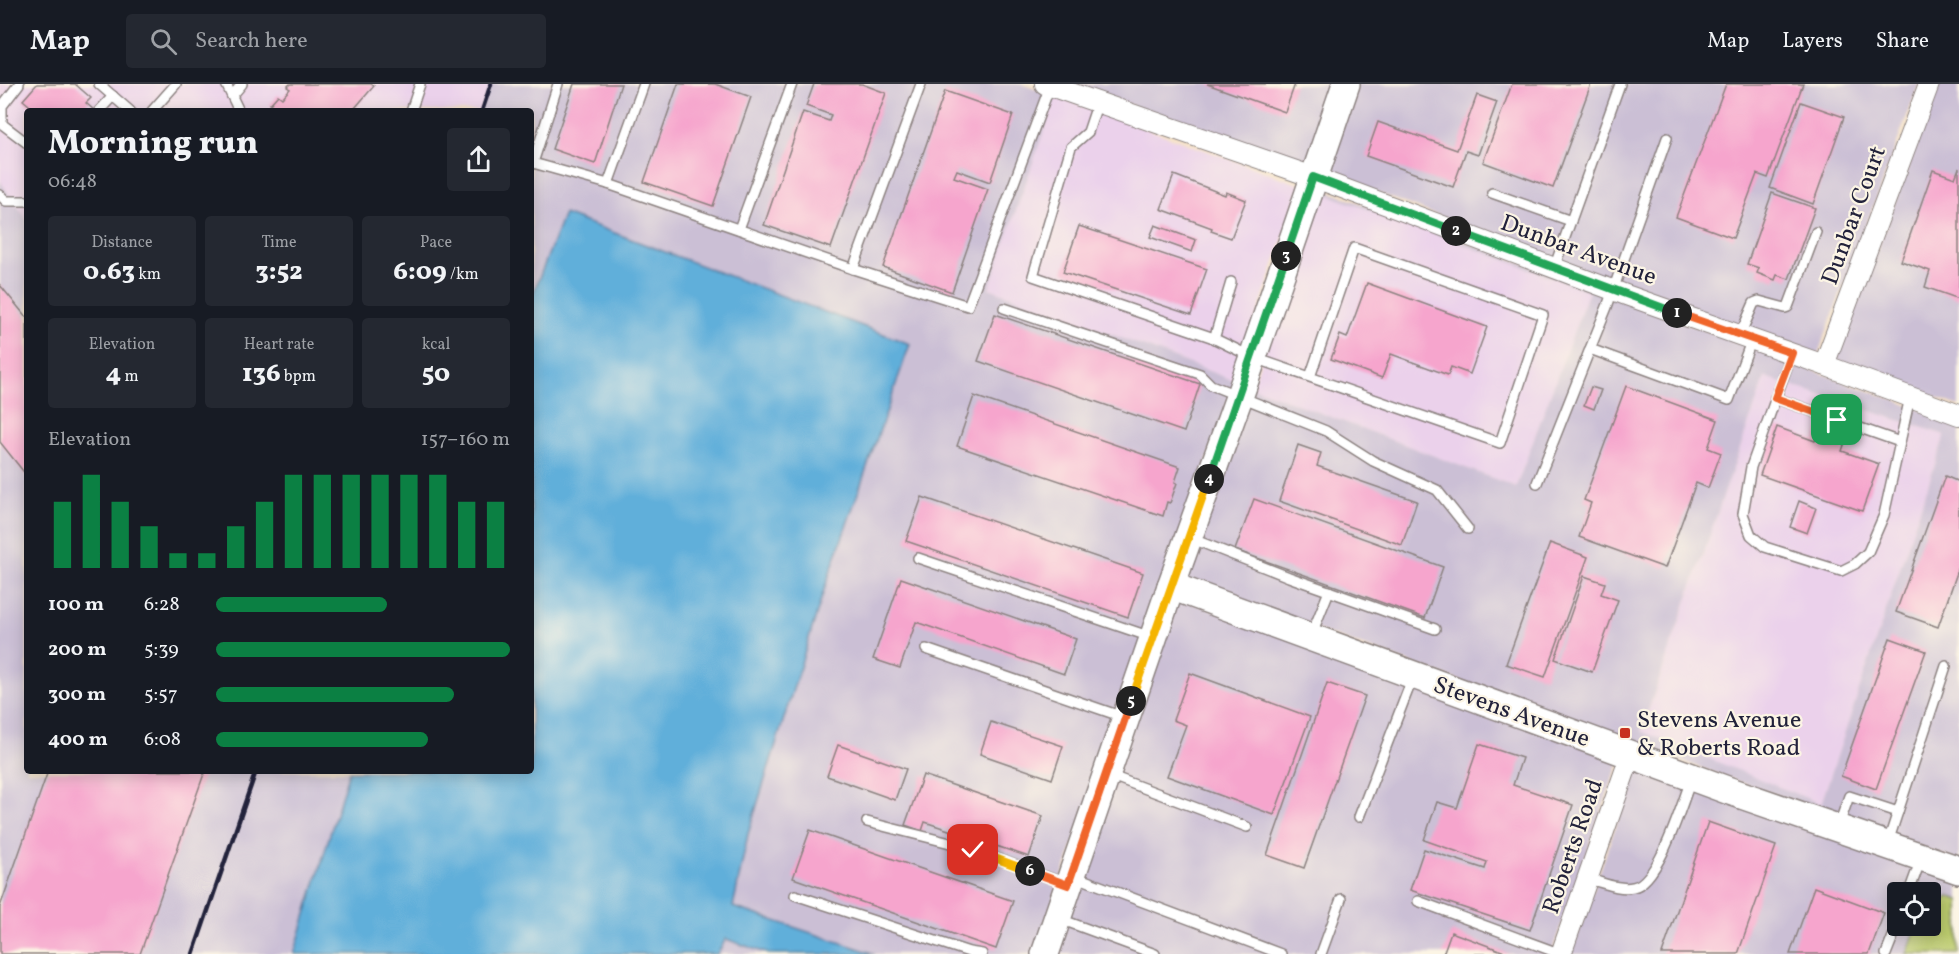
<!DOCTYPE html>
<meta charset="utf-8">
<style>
body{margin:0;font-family:Vollkorn,serif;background:#242831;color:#f1f3f6;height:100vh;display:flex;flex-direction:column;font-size:22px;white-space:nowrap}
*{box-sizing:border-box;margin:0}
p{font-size:20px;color:#9ea1a6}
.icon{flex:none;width:33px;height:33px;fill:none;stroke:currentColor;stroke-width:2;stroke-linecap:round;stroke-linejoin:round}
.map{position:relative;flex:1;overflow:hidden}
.drawer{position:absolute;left:24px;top:24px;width:510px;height:666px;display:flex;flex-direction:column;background:#171b24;border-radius:6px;box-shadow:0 3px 15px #0003}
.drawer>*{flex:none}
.controls{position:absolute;left:1887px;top:798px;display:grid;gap:12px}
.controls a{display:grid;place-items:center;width:54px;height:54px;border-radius:6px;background:#171b24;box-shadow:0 3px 15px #0003;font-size:30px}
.pin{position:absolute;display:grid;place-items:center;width:51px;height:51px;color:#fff;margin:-26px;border-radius:12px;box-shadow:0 3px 9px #0006}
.km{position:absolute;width:30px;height:30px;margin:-15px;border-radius:50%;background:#222;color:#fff;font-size:16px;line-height:30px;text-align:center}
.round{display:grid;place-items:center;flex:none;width:63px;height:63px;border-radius:6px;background:#242831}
.headline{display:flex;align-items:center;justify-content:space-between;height:102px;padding:0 24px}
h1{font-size:33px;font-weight:800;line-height:45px}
.metrics{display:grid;grid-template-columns:repeat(3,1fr);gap:9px;height:102px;padding:6px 24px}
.metrics div{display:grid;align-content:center;border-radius:6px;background:#242831;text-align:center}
.metrics b{font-size:26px;font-weight:800}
.metrics small{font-size:16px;font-weight:400}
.metrics p{font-size:16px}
.chart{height:168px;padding:12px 24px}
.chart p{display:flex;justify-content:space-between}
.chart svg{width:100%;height:108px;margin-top:6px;stroke:#0b8043;stroke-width:6}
ul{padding:0 24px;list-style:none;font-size:20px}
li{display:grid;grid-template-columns:96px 72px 1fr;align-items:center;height:45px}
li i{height:15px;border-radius:8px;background:#0b8043}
header{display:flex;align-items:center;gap:36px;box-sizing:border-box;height:84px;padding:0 30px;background:#171b24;border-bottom:2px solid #363941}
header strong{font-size:28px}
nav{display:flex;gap:33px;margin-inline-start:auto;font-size:21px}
.search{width:420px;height:54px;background:#242831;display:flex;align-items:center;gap:15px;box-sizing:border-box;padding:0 21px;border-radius:6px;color:#9ea1a6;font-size:22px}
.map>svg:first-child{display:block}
</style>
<header>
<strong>Map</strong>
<div class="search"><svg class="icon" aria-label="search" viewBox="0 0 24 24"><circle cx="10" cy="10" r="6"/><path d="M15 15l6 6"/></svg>Search here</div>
<nav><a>Map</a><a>Layers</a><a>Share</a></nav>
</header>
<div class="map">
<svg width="1959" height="870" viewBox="0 0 1959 870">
<rect width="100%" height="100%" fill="#fcf5e5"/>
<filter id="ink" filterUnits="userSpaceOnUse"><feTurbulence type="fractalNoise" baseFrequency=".0167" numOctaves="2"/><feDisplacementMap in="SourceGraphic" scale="12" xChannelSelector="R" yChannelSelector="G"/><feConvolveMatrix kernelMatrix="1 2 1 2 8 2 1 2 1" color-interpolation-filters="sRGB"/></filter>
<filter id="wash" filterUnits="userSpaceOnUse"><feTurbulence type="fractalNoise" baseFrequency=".008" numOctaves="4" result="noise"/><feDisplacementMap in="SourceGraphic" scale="24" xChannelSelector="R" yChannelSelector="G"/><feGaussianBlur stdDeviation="1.35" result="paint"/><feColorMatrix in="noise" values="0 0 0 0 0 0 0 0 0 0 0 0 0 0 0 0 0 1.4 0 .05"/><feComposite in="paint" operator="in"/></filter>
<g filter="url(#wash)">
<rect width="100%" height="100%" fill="#f5e1c6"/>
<g fill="#ebd1eb">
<polygon points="0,0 490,0 480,27 27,27 27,136 0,97"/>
<polygon points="1056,12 1301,101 1235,297 989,204"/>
<polygon points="1318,107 1589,207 1516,403 1252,303"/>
<polygon points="1765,293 1945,351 1821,720 1641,648"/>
</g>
<g fill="#cbbfd5" fill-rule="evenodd">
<polygon points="490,0 1021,0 1056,12 989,204 1235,297 1035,870 875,870 733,823 748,750 824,506 909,260 564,130 531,215 531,27 480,27"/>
<polygon points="1070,0 1337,0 1307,83"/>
<polygon points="1356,0 1919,0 1818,270 1629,203 1324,89"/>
<polygon points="1939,0 1959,0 1959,322 1836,276"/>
<polygon points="0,97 27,136 27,687 349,687 294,870 0,870"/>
<path d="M1319,104L1959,340V777L1182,497L1252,303L1516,403L1589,207L1318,107ZM1765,293L1945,351L1821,720L1641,647Z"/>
<polygon points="1177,513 1620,675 1551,870 1055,870"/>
<polygon points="1637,681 1959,794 1959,816 1949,812 1931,829 1930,808 1898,808 1898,842 1917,842 1907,870 1571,870"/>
<polygon points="726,855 769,870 717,870"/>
</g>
<polygon fill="#bbcb6d" stroke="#6e7654" stroke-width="1.5" points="1949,812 1959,816 1959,870 1907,870 1917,842 1930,842 1931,829"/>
<polygon fill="#60afda" stroke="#41688a" stroke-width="1.5" points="564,130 910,260 824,506 748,750 733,823 875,870 769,870 726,855 717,870 294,870 349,687 531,687 531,215"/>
<g id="blocks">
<g fill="#f6a5cd">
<polygon points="37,0 75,0 91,14 86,19 95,27 36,27 23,16"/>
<polygon points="290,0 371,0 374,2 355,24 359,27 279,27 270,20 278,11 282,14 290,5 287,3"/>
<polygon points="574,0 621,0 595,80 552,65"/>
<polygon points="678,0 715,0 751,13 713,122 644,98"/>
<polygon points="814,0 862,0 886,9 831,164 764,141 803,28 829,37 831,31 806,22"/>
<polygon points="1207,0 1295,0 1285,28"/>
<polygon points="1512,0 1591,0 1553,104 1483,78"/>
<polygon points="1726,0 1803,0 1768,94 1757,90 1733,154 1676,133"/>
<polygon points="945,7 1013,31 990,98 957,86 954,93 988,105 952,208 883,183"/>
<polygon points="1477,11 1497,18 1478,71 1466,67 1453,103 1366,72 1378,38 1457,66"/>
<polygon points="1801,18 1844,33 1813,120 1770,104"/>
<polygon points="1959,84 1959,215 1925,203 1930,187 1901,177 1933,86 1955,94"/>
<polygon points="1174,91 1225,111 1226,108 1246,116 1231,154 1211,147 1212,144 1161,125"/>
<polygon points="1772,109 1815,124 1789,195 1777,191 1775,196 1757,189 1759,184 1747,180"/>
<polygon points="1155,141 1196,156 1192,168 1150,153"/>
<polygon points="1079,142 1207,185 1191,231 1063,188"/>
<polygon points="1367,199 1487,243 1470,290 1451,283 1448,291 1391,270 1382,294 1331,275 1340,251 1347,254"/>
<polygon points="0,201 27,234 27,392 0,358"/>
<polygon points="995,230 1200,300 1184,348 978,277"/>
<polygon points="1626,302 1718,336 1708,364 1721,369 1708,404 1696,399 1665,484 1579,453 1591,419 1584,416"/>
<polygon points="1591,303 1601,306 1594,325 1584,321"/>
<polygon points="974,312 1180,383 1175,398 1177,399 1170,419 1167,418 1163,432 957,362"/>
<polygon points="1823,337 1849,347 1842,367 1879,380 1862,427 1760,391 1777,343 1815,357"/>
<polygon points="1298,361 1321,369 1317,382 1417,417 1402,461 1279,417"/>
<polygon points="1945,392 1959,398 1959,483 1938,543 1896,528"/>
<polygon points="922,413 1143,489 1128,533 906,457"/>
<polygon points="1254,415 1443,483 1425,534 1235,466"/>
<polygon points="1799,417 1816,424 1807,449 1790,443"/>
<polygon points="1550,459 1588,473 1545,593 1506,580"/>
<polygon points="1584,492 1605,499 1601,510 1618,516 1592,588 1555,575"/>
<polygon points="901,494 1076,555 1064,590 916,538 900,584 873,575"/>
<polygon points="1890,554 1926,567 1876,705 1841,692"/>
<polygon points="1190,589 1310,633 1274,731 1167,692 1186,641 1173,636"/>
<polygon points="1327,599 1365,612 1304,784 1267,771"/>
<polygon points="991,638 1063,662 1052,695 980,670"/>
<polygon points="1479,660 1522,674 1513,701 1573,721 1530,846 1410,806 1424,765 1485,785 1487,778 1424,756 1437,718 1457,724"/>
<polygon points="838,661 906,685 895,716 827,692"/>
<polygon points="48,687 205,687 140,870 0,870 0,823"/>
<polygon points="923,691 1043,732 1029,773 925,738 922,747 905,741"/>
<polygon points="1708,738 1776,762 1738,870 1662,870"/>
<polygon points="810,746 1013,817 996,865 793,794"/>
<polygon points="1814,803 1884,829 1869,870 1790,870"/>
<polygon points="1451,848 1510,870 1443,870"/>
</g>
</g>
</g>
<g filter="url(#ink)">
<use href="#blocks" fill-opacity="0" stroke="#8c8280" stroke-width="1.5"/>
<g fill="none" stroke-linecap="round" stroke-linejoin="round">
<g stroke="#8c8280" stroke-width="12">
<g id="lane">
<polyline points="19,0 2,22 2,40 27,59"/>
<polyline points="99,0 130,27"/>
<polyline points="226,0 239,27"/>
<polyline points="558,0 533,79 608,100"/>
<polyline points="644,0 608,100 853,185 968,222 1050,2"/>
<polyline points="232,12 242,0"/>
<polyline points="1098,18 1088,48 1071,63 1033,192 1211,253 1252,273 1500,359 1543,231 1354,164 1310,293"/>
<polyline points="99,27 113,12"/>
<polyline points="152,27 176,0"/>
<polyline points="411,27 420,0"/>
<polyline points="1667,54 1607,223 1590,265 1729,316 1752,255"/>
<polyline points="1492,109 1571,137"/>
<polyline points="0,111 6,117 27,117"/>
<polyline points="739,145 792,0"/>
<polyline points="1554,184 1620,0"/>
<polyline points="853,185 921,0"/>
<polyline points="1004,224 1200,290 1211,301 1326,347 1373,377 1437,406 1468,445"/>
<polyline points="1740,251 1754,219 1759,217 1785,224 1788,223 1816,148"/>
<polyline points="1214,255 1231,198"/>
<polyline points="1792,269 1751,383 1743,430 1751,451 1765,463 1841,487 1855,480 1868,468 1884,431 1910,313"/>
<polyline points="1775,314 1900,358"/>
<polyline points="1537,399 1590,265"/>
<polyline points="1190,454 1289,493 1435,545"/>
<polyline points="918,474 1151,553"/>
<polyline points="1311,552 1329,507"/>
<polyline points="926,565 1123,633"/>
<polyline points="1109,691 1247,743"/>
<polyline points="1359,733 1413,593"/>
<polyline points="867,738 966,763 1066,800"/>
<polyline points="1839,741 1849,712 1898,728"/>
<polyline points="1888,758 1946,582"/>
<polyline points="1074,792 1281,870"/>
<path d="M1588,795C1602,798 1618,806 1633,803C1659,799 1682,719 1691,696"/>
<polyline points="1909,808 1921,775"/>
<polyline points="795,811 969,868 982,870"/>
<polyline points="1418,817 1561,870"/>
<polyline points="1060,835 1155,870"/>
<polyline points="1321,870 1341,815"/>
<polyline points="1886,870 1898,840"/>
</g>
</g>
<g stroke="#8c8280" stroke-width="22">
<g id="street">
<polyline points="1045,0 1313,93 1626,211 1824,281 1959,331"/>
<polyline points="1824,281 1929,0"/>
<polyline points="1561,870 1631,670"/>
</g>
</g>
<g stroke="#8c8280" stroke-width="30">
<g id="secondary">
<polyline points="1171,502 1727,706 1959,786"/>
<polyline points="1045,870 1171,502 1243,302 1346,0"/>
</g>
</g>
<use href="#lane" stroke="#fff" stroke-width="9"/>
<use href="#street" stroke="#fff" stroke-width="20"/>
<use href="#secondary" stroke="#fff" stroke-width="27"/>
<g stroke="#22223b" stroke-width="4.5">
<polyline points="482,27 491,0"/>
<polyline points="193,870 256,687"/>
</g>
</g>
</g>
<g fill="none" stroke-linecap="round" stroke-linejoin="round" filter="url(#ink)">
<g stroke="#fff" stroke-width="12">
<polyline id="split-1" points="1677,229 1792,269 1775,314 1837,336"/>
</g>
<g stroke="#fff" stroke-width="12">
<polyline id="split-2" points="1456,147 1677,229"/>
</g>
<g stroke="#fff" stroke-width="12">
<polyline id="split-3" points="1286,172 1313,93 1456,147"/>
</g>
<g stroke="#fff" stroke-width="12">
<polyline id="split-4" points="1209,395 1286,172"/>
</g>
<g stroke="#fff" stroke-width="12">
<polyline id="split-5" points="1131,617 1209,395"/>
</g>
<g stroke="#fff" stroke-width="12">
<polyline id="split-6" points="1030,787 1068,801 1131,617"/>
</g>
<g stroke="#fff" stroke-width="12">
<polyline id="split-7" points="973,766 1030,787"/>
</g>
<use href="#split-1" stroke="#f0652b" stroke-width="8"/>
<use href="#split-2" stroke="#22a559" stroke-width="8"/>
<use href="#split-3" stroke="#22a559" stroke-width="8"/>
<use href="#split-4" stroke="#22a559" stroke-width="8"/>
<use href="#split-5" stroke="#f5b400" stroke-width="8"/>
<use href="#split-6" stroke="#f0652b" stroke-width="8"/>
<use href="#split-7" stroke="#f5b400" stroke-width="8"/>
</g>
<rect fill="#c8321e" stroke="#fcf5e5" stroke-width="2" x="1619" y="643" width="12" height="12" rx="3"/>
<g text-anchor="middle" stroke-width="4.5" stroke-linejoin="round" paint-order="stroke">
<g font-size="24" fill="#22223b" stroke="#fcf5e5">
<text transform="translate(1853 131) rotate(-70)" y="8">Dunbar Court</text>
<text transform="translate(1579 165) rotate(20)" y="8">Dunbar Avenue</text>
<text transform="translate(1512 627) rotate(20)" y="8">Stevens Avenue</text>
<text transform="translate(1572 762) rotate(-71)" y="8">Roberts Road</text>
</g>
<g font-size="24" fill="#22223b" stroke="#fcf5e5" text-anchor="start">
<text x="1637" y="643">Stevens Avenue<tspan x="1637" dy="28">&amp; Roberts Road</tspan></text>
</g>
</g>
</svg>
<div class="controls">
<a><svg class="icon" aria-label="locate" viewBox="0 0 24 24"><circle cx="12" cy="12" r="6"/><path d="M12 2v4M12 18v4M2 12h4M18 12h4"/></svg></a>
</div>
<div class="pin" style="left:1837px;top:336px;background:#1e9e55"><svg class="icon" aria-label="arrive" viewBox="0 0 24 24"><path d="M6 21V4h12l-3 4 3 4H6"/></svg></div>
<div class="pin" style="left:973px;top:766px;background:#d93025"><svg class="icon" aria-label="check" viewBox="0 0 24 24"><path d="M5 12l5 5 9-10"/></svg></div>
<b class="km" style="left:1677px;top:229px">1</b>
<b class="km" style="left:1456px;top:147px">2</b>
<b class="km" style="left:1286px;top:172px">3</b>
<b class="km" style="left:1209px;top:395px">4</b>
<b class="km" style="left:1131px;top:617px">5</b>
<b class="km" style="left:1030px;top:787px">6</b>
<section class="drawer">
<div class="headline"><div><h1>Morning run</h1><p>06:48</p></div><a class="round"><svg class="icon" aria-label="share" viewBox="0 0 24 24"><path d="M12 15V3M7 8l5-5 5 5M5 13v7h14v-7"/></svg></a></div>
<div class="metrics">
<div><p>Distance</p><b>0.63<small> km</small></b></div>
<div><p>Time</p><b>3:52</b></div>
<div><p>Pace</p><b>6:09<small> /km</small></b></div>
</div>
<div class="metrics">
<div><p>Elevation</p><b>4<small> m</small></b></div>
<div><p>Heart rate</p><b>136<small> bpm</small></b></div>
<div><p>kcal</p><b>50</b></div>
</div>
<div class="chart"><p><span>Elevation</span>157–160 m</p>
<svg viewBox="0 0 160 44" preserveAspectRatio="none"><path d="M5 44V17M15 44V6M25 44V17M35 44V27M45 44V38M55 44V38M65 44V27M75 44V17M85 44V6M95 44V6M105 44V6M115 44V6M125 44V6M135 44V6M145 44V17M155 44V17"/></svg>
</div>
<ul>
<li><b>100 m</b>6:28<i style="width:58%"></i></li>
<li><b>200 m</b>5:39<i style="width:100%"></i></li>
<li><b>300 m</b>5:57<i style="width:81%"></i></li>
<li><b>400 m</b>6:08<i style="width:72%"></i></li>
</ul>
</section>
</div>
